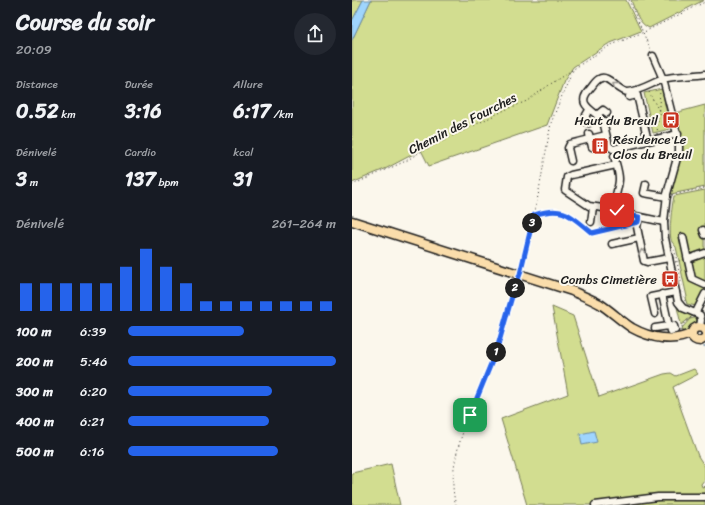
<!DOCTYPE html>
<html lang="fr">
<meta charset="utf-8">
<style>
body{margin:0;font-family:Sriracha,sans-serif;background:#242831;color:#f1f3f6;height:100vh;display:flex;flex-direction:column;font-size:15px;white-space:nowrap}
*{box-sizing:border-box;margin:0}
p{font-size:13px;color:#9ea1a6}
.icon{flex:none;width:22px;height:22px;fill:none;stroke:currentColor;stroke-width:2;stroke-linecap:round;stroke-linejoin:round}
.map{position:relative;flex:1;overflow:hidden}
.sheet{display:flex;flex-direction:column;background:#171b24;width:352px}
.sheet>*{flex:none}
.pin{position:absolute;display:grid;place-items:center;width:34px;height:34px;color:#fff;margin:-17px;border-radius:8px;box-shadow:0 2px 6px #0006}
.km{position:absolute;width:20px;height:20px;margin:-10px;border-radius:50%;background:#222;color:#fff;font-size:11px;line-height:20px;text-align:center}
.round{display:grid;place-items:center;flex:none;width:42px;height:42px;border-radius:21px;background:#242831}
.headline{display:flex;align-items:center;justify-content:space-between;height:68px;padding:0 16px}
h1{font-size:22px;font-weight:800;line-height:30px}
.figures{display:grid;grid-template-columns:repeat(3,1fr);gap:6px;height:68px;padding:4px 16px}
.figures div{display:grid;align-content:center}
.figures b{font-size:20px;font-weight:800}
.figures small{font-size:11px;font-weight:400}
.figures p{font-size:11px}
.chart{height:112px;padding:8px 16px}
.chart p{display:flex;justify-content:space-between}
.chart svg{width:100%;height:72px;margin-top:4px;stroke:#2563eb;stroke-width:6}
ul{padding:0 16px;list-style:none;font-size:13px}
li{display:grid;grid-template-columns:64px 48px 1fr;align-items:center;height:30px}
li i{height:10px;border-radius:5px;background:#2563eb}
main{display:flex;flex:1;min-height:0}
.map>svg:first-child{display:block}
</style>
<main>
<section class="sheet">
<div class="headline"><div><h1>Course du soir</h1><p>20:09</p></div><a class="round"><svg class="icon" aria-label="share" viewBox="0 0 24 24"><path d="M12 15V3M7 8l5-5 5 5M5 13v7h14v-7"/></svg></a></div>
<div class="figures">
<div><p>Distance</p><b>0.52<small> km</small></b></div>
<div><p>Durée</p><b>3:16</b></div>
<div><p>Allure</p><b>6:17<small> /km</small></b></div>
</div>
<div class="figures">
<div><p>Dénivelé</p><b>3<small> m</small></b></div>
<div><p>Cardio</p><b>137<small> bpm</small></b></div>
<div><p>kcal</p><b>31</b></div>
</div>
<div class="chart"><p><span>Dénivelé</span>261–264 m</p>
<svg viewBox="0 0 160 44" preserveAspectRatio="none"><path d="M5 44V27M15 44V27M25 44V27M35 44V27M45 44V27M55 44V17M65 44V6M75 44V17M85 44V27M95 44V38M105 44V38M115 44V38M125 44V38M135 44V38M145 44V38M155 44V38"/></svg>
</div>
<ul>
<li><b>100 m</b>6:39<i style="width:56%"></i></li>
<li><b>200 m</b>5:46<i style="width:100%"></i></li>
<li><b>300 m</b>6:20<i style="width:69%"></i></li>
<li><b>400 m</b>6:21<i style="width:68%"></i></li>
<li><b>500 m</b>6:16<i style="width:72%"></i></li>
</ul>
</section>
<div class="map">
<svg width="353" height="505" viewBox="0 0 353 505">
<rect width="100%" height="100%" fill="#fbf7ec"/>
<filter id="ink" filterUnits="userSpaceOnUse"><feTurbulence type="fractalNoise" baseFrequency=".025" numOctaves="2"/><feDisplacementMap in="SourceGraphic" scale="8" xChannelSelector="R" yChannelSelector="G"/><feConvolveMatrix kernelMatrix="1 2 1 2 8 2 1 2 1" color-interpolation-filters="sRGB"/></filter>
<g filter="url(#ink)">
<g fill="#d2dd90" stroke="#777c56">
<polygon points="0,0 11,0 0,21"/>
<polygon points="19,0 274,0 289,31 256,44 221,67 212,81 195,125 77,166 69,150 35,168 0,183 0,40"/>
<path d="M279,0H352L297,28C286,23 283,10 279,0Z"/>
<polygon points="310,89 318,129 301,133 292,93"/>
<polygon points="353,105 353,187 319,194 328,156 329,139 323,113"/>
<path d="M353,190V294L344,306L335,304L333,298L335,297L324,247C323,245 321,244 320,242C316,235 320,205 322,196Z"/>
<polygon points="324,303 342,315 329,325 329,324"/>
<polygon points="200,307 221,316 247,397 312,374 319,373 324,376 342,369 346,374 321,387 346,456 353,467 353,479 349,484 350,487 353,486 353,505 175,505 149,419 216,394"/>
<polygon points="342,318 345,318 344,323 337,332 331,333 330,328 338,319"/>
<polygon points="39,464 48,505 0,505 0,473"/>
</g>
<g fill="#9fd5fe" stroke="#6b8ba4">
<polygon points="11,0 19,0 0,40 0,21"/>
<polygon points="242,431 245,442 230,445 228,434"/>
</g>
<g fill="none" stroke-linecap="round" stroke-linejoin="round">
<polyline stroke="#6b8ba4" stroke-width="1.5" points="352,347 353,347"/>
<g stroke="#1c1c1c" stroke-width="9">
<g id="minor">
<polyline points="301,56 311,79 327,142 327,151 315,194 312,222 313,238 326,302 331,308 348,315 349,320 348,327"/>
<polyline points="277,97 285,95 296,141"/>
<polyline points="245,115 251,110 255,113"/>
<polyline points="237,123 234,122 234,115 237,110"/>
<polyline points="237,134 240,147"/>
<path d="M326,134L261,149L257,146L251,121C243,110 223,106 237,90C240,87 243,81 247,79C256,73 266,92 276,92C288,91 300,83 311,79C321,76 341,76 353,74"/>
<path d="M262,156C264,164 267,172 267,179C267,191 257,205 269,213L312,222"/>
<polyline points="219,161 216,148 218,144 254,135"/>
<polyline points="264,165 219,175 215,177 213,190 237,206 265,210"/>
<polyline points="294,184 292,193 315,197"/>
<polyline points="287,217 285,227 292,261 295,262 317,258"/>
<polyline points="239,222 241,207"/>
<polyline points="351,230 353,235"/>
<polyline points="331,237 340,279 353,285"/>
<polyline points="260,244 287,238"/>
<polyline points="336,259 353,253"/>
<polyline points="310,294 318,331 323,330 322,326"/>
<polyline points="344,312 353,294"/>
<polyline points="303,314 299,297 324,292"/>
<polyline points="303,328 317,326"/>
<polyline points="243,505 306,497 353,497"/>
</g>
</g>
<g stroke="#1c1c1c" stroke-width="11">
<g id="major">
<path d="M0,221L220,291C229,295 239,299 248,304C259,311 269,321 280,328C298,338 322,343 340,333"/>
<path d="M353,331L351,328L345,327C336,331 339,341 348,341L353,338"/>
</g>
</g>
<g stroke="#1c1c1c" stroke-width="1" stroke-dasharray="1 3" stroke-linecap="butt">
<polyline points="277,0 299,51"/>
<polyline points="297,92 317,130"/>
<polyline points="305,134 308,91"/>
<polyline points="0,185 54,161 68,152 155,109 175,101 200,83 257,46 292,32 353,2"/>
<polyline points="320,195 353,188"/>
<path d="M183,215C213,205 219,216 241,233L280,224"/>
<polyline points="320,246 323,252 333,301"/>
<polyline points="323,262 331,260"/>
<polyline points="169,268 186,196 199,123 209,98 222,68"/>
<path d="M329,331C329,325 335,320 340,317"/>
<path d="M104,505C90,458 128,395 145,351C153,328 157,303 166,280"/>
</g>
<use href="#minor" stroke="#fbf7ec" stroke-width="6"/>
<use href="#major" stroke="#faddab" stroke-width="8"/>
</g>
<defs><path id="oneway-chevron" d="M-2-3.5L2.5 0L-2 3.5" fill="none" stroke-width="1.6" stroke-linecap="round" stroke-linejoin="round"/></defs>
<g stroke="#97948e">
<use href="#oneway-chevron" transform="translate(263 85) rotate(-142)"/>
<use href="#oneway-chevron" transform="translate(290 252) rotate(-101)"/>
</g>
</g>
<g fill="none" stroke-linecap="round" stroke-linejoin="round" filter="url(#ink)">
<g stroke="#fff" stroke-width="8">
<path id="route" d="M118,415L145,349L161,293L168,274L182,215C212,205 219,216 240,233L286,222L287,217L269,214L265,210"/>
</g>
<use href="#route" stroke="#2563eb" stroke-width="5"/>
</g>
<defs>
<g id="bus-square" transform="scale(0.9)"><rect x="-9" y="-9" width="18" height="18" rx="4" fill="#c8321e" stroke="#fbf7ec"/><path d="M-5-6H5V4H4V6H2V4H-2V6H-4V4H-5ZM-3.5-4V0h7V-4ZM-3.5 1.2v1.5H-2V1.2ZM2 1.2v1.5H3.5V1.2Z" fill="#fff"/></g>
<g id="building-square" transform="scale(0.9)"><rect x="-9" y="-9" width="18" height="18" rx="4" fill="#c8321e" stroke="#fbf7ec"/><path d="M-4-6H4V6H1V3H-1V6H-4ZM-2.5-4.3h1.7v1.8h-1.7ZM.8-4.3h1.7v1.8H.8ZM-2.5-1h1.7V.8h-1.7ZM.8-1h1.7V.8H.8Z" fill="#fff"/></g>
</defs>
<g fill-rule="evenodd">
<use href="#bus-square" x="319" y="120"/>
<use href="#building-square" x="248" y="146"/>
<use href="#bus-square" x="318" y="279"/>
</g>
<g text-anchor="middle" stroke-width="4" stroke-linejoin="round" paint-order="stroke">
<g font-size="13" fill="#1c1c1c" stroke="#fbf7ec" text-anchor="end">
<text x="306" y="125">Haut du Breuil</text>
<text x="261" y="144" text-anchor="start">Résidence Le<tspan x="261" dy="15">Clos du Breuil</tspan></text>
<text x="305" y="284">Combs Cimetière</text>
</g>
<g font-size="13" fill="#1c1c1c" stroke="#fbf7ec">
<text transform="translate(110 123) rotate(-27)" y="5">Chemin des Fourches</text>
</g>
</g>
</svg>
<div class="pin" style="left:118px;top:415px;background:#1e9e55"><svg class="icon" aria-label="arrive" viewBox="0 0 24 24"><path d="M6 21V4h12l-3 4 3 4H6"/></svg></div>
<div class="pin" style="left:265px;top:210px;background:#d93025"><svg class="icon" aria-label="check" viewBox="0 0 24 24"><path d="M5 12l5 5 9-10"/></svg></div>
<b class="km" style="left:144px;top:352px">1</b>
<b class="km" style="left:163px;top:288px">2</b>
<b class="km" style="left:180px;top:223px">3</b>
</div>
</main>
